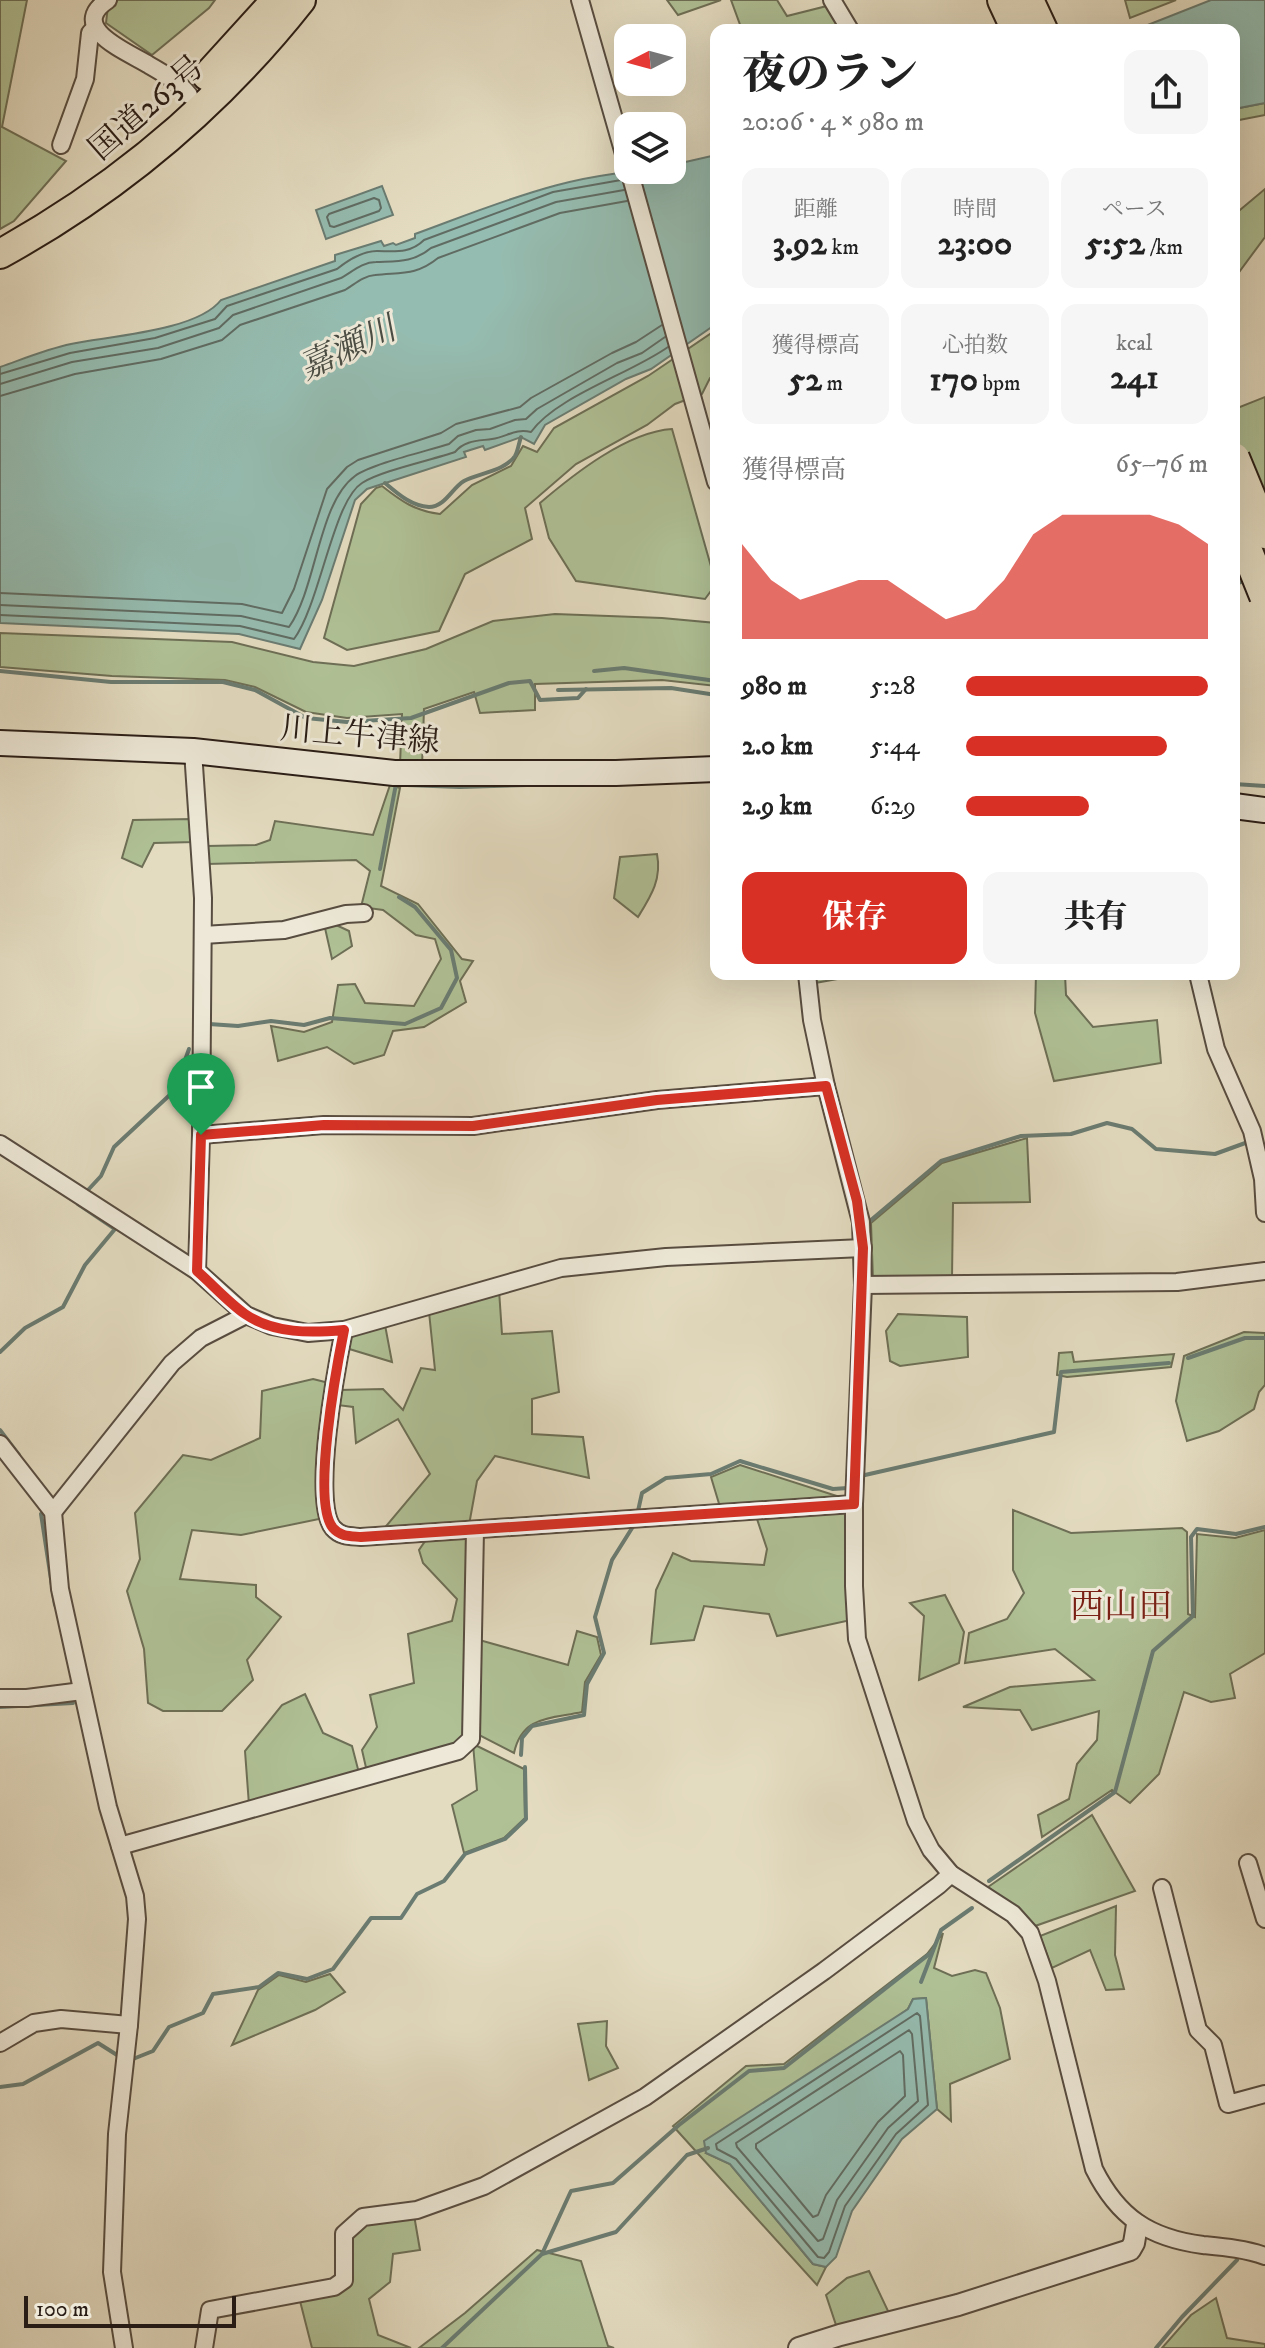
<!DOCTYPE html>
<html lang="ja">
<meta charset="utf-8">
<style>
body{margin:0;font-family:"IM FELL DW Pica","Noto Serif JP",serif;background:#f6f6f6;color:#222;height:100vh;display:flex;flex-direction:column;font-size:30px;white-space:nowrap}
*{box-sizing:border-box;margin:0}
p{font-size:26px;color:#767676}
.icon{flex:none;width:44px;height:44px;fill:none;stroke:currentColor;stroke-width:2;stroke-linecap:round;stroke-linejoin:round}
.map{position:relative;flex:1;overflow:hidden}
.drawer{position:absolute;left:710px;top:24px;width:530px;height:956px;display:flex;flex-direction:column;background:#fff;border-radius:16px;box-shadow:0 8px 32px #0002}
.drawer>*{flex:none}
.needle{width:52px;rotate:264deg}
.controls{position:absolute;left:614px;top:24px;display:grid;gap:16px}
.controls a{display:grid;place-items:center;width:72px;height:72px;border-radius:16px;background:#fff;box-shadow:0 8px 32px #0002;font-size:40px}
.scale{position:absolute;left:24px;bottom:20px;width:212px;box-sizing:border-box;padding-left:8px;border:4px solid #2a1d16;border-top:0;font-size:22px;line-height:28px;white-space:nowrap;color:#2a1d16;-webkit-text-stroke:6px #ede8d7;paint-order:stroke}
.pin{position:absolute;display:grid;place-items:center;width:68px;height:68px;color:#fff;margin:-82px -34px;border-radius:50% 50% 50% 0;rotate:-45deg;box-shadow:0 0 8px #0007}
.pin .icon{rotate:45deg}
.round{display:grid;place-items:center;flex:none;width:84px;height:84px;border-radius:16px;background:#f6f6f6}
.summary{display:flex;align-items:center;justify-content:space-between;height:136px;padding:0 32px}
h1{font-size:44px;font-weight:800;line-height:60px}
.figures{display:grid;grid-template-columns:repeat(3,1fr);gap:12px;height:136px;padding:8px 32px}
.figures div{display:grid;align-content:center;border-radius:16px;background:#f6f6f6;text-align:center}
.figures b{font-size:34px;font-weight:800}
.figures small{font-size:22px;font-weight:400}
.figures p{font-size:22px}
.chart{height:224px;padding:16px 32px}
.chart p{display:flex;justify-content:space-between}
.chart svg{width:100%;height:144px;margin-top:8px;fill:#d93025;opacity:.7}
.primary-button{display:flex;gap:16px;margin-top:auto;padding:16px 32px}
.primary-button a{flex:1;height:92px;border-radius:16px;background:#d93025;color:#fff;font-size:32px;font-weight:800;line-height:92px;text-align:center}
.primary-button a+a{background:#f6f6f6;color:#222}
ul{padding:0 32px;list-style:none;font-size:26px}
li{display:grid;grid-template-columns:128px 96px 1fr;align-items:center;height:60px}
li i{height:20px;border-radius:10px;background:#d93025}
.map>svg:first-child{display:block}
</style>
<div class="map">
<svg width="1265" height="2348" viewBox="0 0 1265 2348">
<rect width="100%" height="100%" fill="#e4dcc1"/>
<filter id="stains"><feTurbulence type="fractalNoise" baseFrequency=".0025" numOctaves="4"/><feColorMatrix values="0 0 0 0 .2 0 0 0 0 .09 0 0 0 0 .02 0 0 0 .5 -.17"/></filter>
<radialGradient id="worn" r=".72"><stop offset=".6" stop-color="#630" stop-opacity="0"/><stop offset="1" stop-color="#630" stop-opacity=".3"/></radialGradient>
<g fill="#b0c196" stroke="#6d6f56" stroke-width="2">
<polygon points="0,0 27,0 2,127 66,161 14,221 0,229"/>
<polygon points="117,0 215,0 209,8 152,55 106,23 108,6"/>
<polygon points="667,0 721,0 678,15"/>
<polygon points="731,0 777,0 787,16 827,6 841,30 742,30"/>
<polygon points="1125,0 1176,0 1130,18"/>
<polygon points="1265,103 1265,115 1234,121 1234,109"/>
<polygon points="1265,189 1265,237 1234,279 1234,215"/>
<path d="M716,330V376L710,378L702,394L675,404L647,425L576,464L525,508L532,539L465,574L439,631L347,650L324,638L361,504L376,488L382,486C401,501 415,511 440,514L472,485L511,466L523,446L537,452L554,428L648,376Z"/>
<polygon points="1265,397 1265,568 1234,582 1234,407 1235,409"/>
<path d="M672,429L716,584L705,599L576,581L549,538L540,503C574,474 627,432 672,429Z"/>
<polygon points="555,614 662,618 716,623 716,686 662,680 535,684 535,710 480,713 474,692 424,709 422,767 400,765 402,714 347,718 306,712 255,687 225,680 112,676 0,667 0,633 232,642 313,662 354,666 426,649 493,621"/>
<polygon points="390,785 400,788 381,886 418,904 462,959 473,961 460,981 466,1002 424,1027 393,1031 384,1055 354,1064 327,1047 278,1061 271,1026 304,1032 332,1022 338,985 355,984 365,1003 414,1006 441,959 435,939 416,935 383,910 361,907 370,871 356,860 207,864 207,846 256,845 270,840 275,821 373,835"/>
<polygon points="192,819 194,842 154,843 142,867 122,858 133,820"/>
<path d="M657,854C662,879 651,896 638,917L614,898L620,857Z"/>
<polygon points="334,924 349,931 352,946 332,959 325,928"/>
<polygon points="814,974 865,974 815,983"/>
<polygon points="1036,974 1065,974 1066,995 1093,1027 1157,1020 1161,1063 1054,1081 1035,1013"/>
<polygon points="1027,1138 1030,1202 953,1203 952,1278 873,1280 871,1223 942,1163"/>
<polygon points="499,1290 502,1334 552,1331 559,1392 532,1399 532,1434 583,1437 589,1478 495,1456 477,1481 469,1525 382,1531 430,1474 398,1419 356,1443 353,1407 337,1405 339,1390 383,1389 403,1410 421,1368 435,1370 429,1312"/>
<polygon points="898,1314 967,1317 968,1357 900,1366 890,1361 886,1331"/>
<polygon points="385,1325 392,1362 346,1348 348,1337"/>
<polygon points="1244,1332 1265,1333 1265,1385 1259,1392 1254,1409 1219,1431 1187,1441 1176,1401 1184,1356"/>
<polygon points="1072,1352 1074,1362 1174,1354 1171,1367 1067,1377 1057,1375 1059,1353"/>
<polygon points="313,1379 329,1383 324,1518 241,1535 192,1530 180,1579 256,1585 256,1597 281,1617 247,1660 253,1680 222,1711 163,1711 148,1703 144,1649 127,1591 140,1559 135,1513 183,1455 211,1460 260,1438 262,1391"/>
<polygon points="740,1465 843,1498 720,1507 711,1477"/>
<polygon points="1013,1510 1071,1533 1182,1528 1187,1532 1188,1614 1195,1617 1197,1534 1235,1538 1265,1530 1265,1653 1230,1674 1235,1698 1211,1702 1184,1692 1159,1774 1130,1803 1112,1790 1042,1837 1038,1815 1069,1799 1077,1764 1097,1740 1099,1711 1032,1730 1020,1710 963,1707 1010,1687 1094,1680 1055,1649 965,1663 969,1633 1007,1619 1024,1593 1013,1570"/>
<polygon points="849,1511 851,1620 777,1636 769,1614 704,1606 694,1640 651,1644 656,1590 673,1553 691,1561 764,1565 767,1549 756,1516"/>
<polygon points="469,1534 465,1735 456,1745 367,1772 362,1750 377,1727 370,1695 414,1683 408,1634 452,1621 457,1599 423,1563 419,1550 428,1537"/>
<polygon points="945,1595 964,1632 959,1663 919,1680 924,1616 910,1603"/>
<path d="M577,1631L597,1637L601,1655L585,1682L582,1712C549,1719 522,1716 514,1753L475,1733L476,1639L568,1665Z"/>
<polygon points="305,1694 323,1733 352,1746 359,1773 249,1805 245,1751 282,1705"/>
<polygon points="473,1744 524,1769 525,1818 504,1838 464,1853 452,1805 477,1790"/>
<polygon points="1092,1815 1135,1891 1035,1926 988,1887"/>
<polygon points="1116,1906 1115,1955 1124,1989 1106,1990 1090,1950 1052,1968 1040,1936"/>
<polygon points="943,1933 934,1968 952,1976 975,1970 986,1973 1000,2008 1010,2059 950,2084 951,2121 937,2109 926,1998 913,1999 908,2009 706,2153 730,2164 813,2264 826,2267 817,2285 673,2126 746,2066 784,2064 927,1954"/>
<polygon points="330,1974 345,1992 315,2010 232,2045 258,1990 279,1975 306,1982"/>
<polygon points="607,2021 606,2046 618,2068 589,2080 578,2024"/>
<polygon points="414,2215 420,2250 393,2254 390,2282 369,2299 378,2335 411,2348 312,2348 299,2297 346,2288 349,2236 366,2223"/>
<polygon points="537,2250 581,2261 608,2346 614,2348 419,2348 465,2313"/>
<polygon points="869,2271 889,2313 837,2328 826,2295 847,2278"/>
<polygon points="1216,2298 1227,2338 1265,2344 1265,2348 1162,2348 1191,2315"/>
</g>
<g fill="#95bcb0" stroke="#6a7c72" stroke-width="2">
<polygon points="1211,0 1265,0 1265,103 1234,109 1234,30 1135,30"/>
<path d="M716,155V324L651,369L626,379L545,425L534,444L521,437L485,450L483,446L464,452L466,457L367,489L355,500L322,600L300,649L239,634L0,623V367C23,359 47,349 71,344C110,336 197,331 221,300L335,261V255L381,241L384,246L393,243L396,245L415,238V234C505,201 574,170 672,170V165Z"/>
<polygon points="382,186 393,215 326,239 316,210"/>
<polygon points="926,1998 937,2109 902,2139 852,2211 836,2257 826,2267 813,2264 730,2164 706,2153 704,2141 908,2009 913,1999"/>
</g>
<g fill="none" stroke-linecap="round" stroke-linejoin="round">
<g stroke="#606c63" stroke-width="2">
<polygon points="374,198 379,200 381,208 379,211 334,227 330,226 327,217 329,214"/>
<path d="M0,374L70,353L155,338L215,319L227,306L337,269C347,261 363,251 377,251C394,251 410,254 424,240L553,192L621,180"/>
<path d="M0,384L72,362L158,348L219,328L233,315L341,278C352,272 362,262 376,262C396,261 413,263 431,248L556,202L624,190"/>
<path d="M0,396L75,374L161,359L222,340L240,325L345,290C355,284 363,276 375,275C400,272 416,276 438,258L560,213L627,201"/>
<polyline points="0,593 242,604 282,613 294,589 327,489 347,467 358,460 441,433 456,424 520,407 531,398 612,353 636,342 662,325"/>
<path d="M0,605L241,616L289,627C317,587 318,503 355,476C371,464 427,451 449,444L458,436L476,430L490,429L515,420L526,419L537,409L617,363L642,353L665,337"/>
<path d="M0,615L240,626L294,639C320,604 333,501 362,483C380,471 432,460 455,452C465,440 478,441 492,439C507,437 515,428 531,432C557,396 630,374 668,347"/>
<polygon points="917,2013 920,2016 928,2105 896,2134 845,2206 829,2252 824,2258 818,2257 736,2159 717,2149 716,2144"/>
<polygon points="909,2030 912,2034 918,2101 888,2128 837,2200 823,2239 818,2241 737,2147 736,2143"/>
<polygon points="900,2051 903,2055 905,2096 878,2122 826,2195 818,2215 813,2217 756,2148 756,2144"/>
</g>
<g stroke="#6a7c72" stroke-width="4">
<path d="M385,483C398,494 411,506 429,507C445,507 452,488 464,481C479,473 505,471 515,456C518,451 519,442 521,437"/>
<polyline points="1234,585 1246,580"/>
<polyline points="0,671 111,682 223,682 255,690 306,718 347,722 411,718 509,683 530,681 540,700 578,698 586,689"/>
<polyline points="594,671 624,668 716,681"/>
<polyline points="558,690 671,688 716,695"/>
<polyline points="1234,784 1265,786"/>
<polyline points="407,785 460,787 527,785"/>
<polyline points="380,869 396,784 399,784"/>
<polyline points="209,1024 238,1026 271,1021 304,1025 330,1018 405,1024 441,1008 457,978 451,950 415,907 399,897"/>
<polyline points="88,1190 101,1176 114,1147 174,1091 189,1049"/>
<polyline points="871,1220 941,1161 1021,1136 1071,1134 1107,1123 1132,1129 1156,1149 1215,1154 1248,1142"/>
<polyline points="0,1352 25,1328 63,1307 85,1265 115,1229 78,1204"/>
<polyline points="1188,1358 1245,1338 1265,1338"/>
<polyline points="0,1430 19,1455"/>
<polyline points="865,1475 1054,1432 1061,1372 1169,1363"/>
<polyline points="638,1511 642,1493 666,1478 711,1474 740,1461 833,1489 848,1488"/>
<polyline points="41,1514 55,1605"/>
<polyline points="0,1707 73,1703"/>
<polyline points="521,1755 522,1738 532,1726 584,1715 587,1684 604,1653 595,1617 612,1560 634,1525"/>
<polyline points="989,1881 1115,1792 1153,1651 1193,1616 1191,1537 1197,1529 1236,1534 1265,1527"/>
<polyline points="921,1982 941,1930 972,1908"/>
<polyline points="133,2059 153,2051 169,2027 203,2013 213,1994 259,1987 278,1973 307,1979 333,1969 371,1918 401,1918 417,1894 444,1881 465,1854 505,1839 526,1819 525,1767"/>
<polyline points="0,2087 23,2084 98,2043 117,2055"/>
<polyline points="542,2254 571,2191 613,2183 679,2125 749,2071 784,2068 932,1952"/>
<polyline points="442,2348 542,2254 616,2232 687,2155 708,2148"/>
<polyline points="1156,2348 1182,2317 1237,2260"/>
</g>
<g stroke="#584d41" stroke-width="20">
<g id="minor">
<path d="M108,0C66,28 128,52 149,65C163,73 179,82 189,95"/>
<polyline points="580,0 628,168"/>
<polyline points="832,0 850,30"/>
<polyline points="61,145 85,79 90,33 95,28"/>
<polyline points="629,170 716,482"/>
<polyline points="193,751 203,898 201,1135 197,1271"/>
<polyline points="203,935 284,930 346,914 364,913"/>
<path d="M807,974L812,1020L826,1086L861,1222L863,1285L854,1504V1586L857,1639L916,1821L931,1850L951,1874L1013,1914L1030,1933L1047,1981L1094,2169C1118,2217 1149,2238 1203,2245C1223,2247 1246,2249 1265,2256"/>
<polyline points="1198,974 1216,1049 1252,1131 1263,1179 1265,1213"/>
<polyline points="201,1135 324,1125 473,1126 657,1100 826,1086"/>
<polyline points="0,1144 197,1271 246,1315 272,1326 308,1333 344,1330 561,1268 666,1257 863,1248"/>
<polyline points="863,1285 1177,1282 1265,1271"/>
<path d="M344,1330C337,1365 311,1502 333,1528C341,1537 350,1536 361,1537L854,1504"/>
<polyline points="0,1444 53,1512 60,1589 108,1807 135,1896 137,1919 129,2025 117,2134 112,2272 124,2348"/>
<polyline points="53,1512 172,1363 201,1338 246,1315"/>
<polyline points="0,1698 27,1698 82,1691"/>
<polyline points="120,1846 458,1751 471,1739 475,1530"/>
<polyline points="1248,1863 1265,1919"/>
<polyline points="1162,1888 1198,2030 1213,2045 1228,2104 1265,2094"/>
<polyline points="0,2043 34,2023 61,2019 129,2025"/>
<polyline points="204,2348 210,2310 334,2287 344,2280 344,2234 363,2217 417,2210 484,2186 645,2097 824,1971 939,1885 951,1874"/>
</g>
</g>
<g stroke="#584d41" stroke-width="24">
<polyline id="tertiary" points="799,2348 840,2335 958,2305 1130,2250 1134,2243 1137,2225"/>
</g>
<g stroke="#2a1d16" stroke-width="28">
<g id="secondary">
<polyline points="0,743 193,751 394,773 616,773 716,769"/>
<polyline points="1234,806 1265,810"/>
</g>
</g>
<g stroke="#2a1d16" stroke-width="32">
<g id="trunk">
<polyline points="207,76 276,0"/>
<path d="M0,254C116,190 219,104 301,0"/>
</g>
</g>
<g stroke="#2a1d16" stroke-width="34">
<g id="motorway">
<polyline points="1003,0 1017,30"/>
<polyline points="1028,0 1042,30"/>
</g>
</g>
<use href="#minor" stroke="#ede8d7" stroke-width="16"/>
<use href="#tertiary" stroke="#ede8d7" stroke-width="20"/>
<use href="#secondary" stroke="#ede8d7" stroke-width="24"/>
<use href="#trunk" stroke="#e4dcc1" stroke-width="28"/>
<use href="#motorway" stroke="#e4dcc1" stroke-width="30"/>
<g stroke="#2a1d16" stroke-width="34" stroke-linecap="butt">
<g id="motorway-bridge">
<polyline points="1234,458 1265,533"/>
<polyline points="1234,519 1265,596"/>
</g>
</g>
<use href="#motorway-bridge" stroke="#e4dcc1" stroke-width="30"/>
</g>
<g fill="none" stroke-linecap="round" stroke-linejoin="round">
<g stroke="#fff" stroke-width="16">
<path id="route" d="M826,1086L857,1201L863,1248L854,1504L361,1537C350,1536 341,1537 333,1528C311,1502 337,1365 344,1330C311,1333 274,1334 245,1314C228,1302 213,1285 197,1271L201,1135L324,1125L473,1126L657,1100Z"/>
</g>
<use href="#route" stroke="#d93025" stroke-width="10"/>
</g>
<g text-anchor="middle" stroke-width="6" stroke-linejoin="round" paint-order="stroke">
<g font-size="32" fill="#2a1d16" stroke="#ede8d7">
<text transform="translate(146 107) rotate(-41)" y="11">国道263号</text>
<text transform="translate(360 734) rotate(5)" y="11">川上牛津線</text>
</g>
<g font-size="34" font-style="italic" fill="#4a4d44" stroke="#ede8d7">
<text transform="translate(347 347) rotate(-25)" y="12">嘉瀬川</text>
</g>
<g font-size="34" fill="#7a1f14" stroke="#ede8d7">
<text x="1121" y="1617">西山田</text>
</g>
</g>
<rect width="100%" height="100%" filter="url(#stains)"/>
<rect width="100%" height="100%" fill="url(#worn)"/>
</svg>
<div class="controls">
<a><svg class="needle" viewBox="-14 -14 28 28"><path d="M0-13l5 13h-10z" fill="#e53935"/><path d="M0 13l5-13h-10z" fill="#767676"/></svg></a>
<a><svg class="icon" aria-label="layers" viewBox="0 0 24 24"><path d="M12 4l9 5-9 5-9-5zM3 14l9 5 9-5"/></svg></a>
</div>
<div class="scale">100 m</div>
<div class="pin" style="left:201px;top:1135px;background:#1e9e55"><svg class="icon" aria-label="arrive" viewBox="0 0 24 24"><path d="M6 21V4h12l-3 4 3 4H6"/></svg></div>
<section class="drawer">
<div class="summary"><div><h1>夜のラン</h1><p>20:06 · 4 × 980 m</p></div><a class="round"><svg class="icon" aria-label="share" viewBox="0 0 24 24"><path d="M12 15V3M7 8l5-5 5 5M5 13v7h14v-7"/></svg></a></div>
<div class="figures">
<div><p>距離</p><b>3.92<small> km</small></b></div>
<div><p>時間</p><b>23:00</b></div>
<div><p>ペース</p><b>5:52<small> /km</small></b></div>
</div>
<div class="figures">
<div><p>獲得標高</p><b>52<small> m</small></b></div>
<div><p>心拍数</p><b>170<small> bpm</small></b></div>
<div><p>kcal</p><b>241</b></div>
</div>
<div class="chart"><p><span>獲得標高</span>65–76 m</p>
<svg viewBox="0 0 160 44" preserveAspectRatio="none"><path d="M0 44V15L10 26L20 32L30 29L40 26L50 26L60 32L70 38L80 35L90 26L100 12L110 6L120 6L130 6L140 6L150 9L160 15V44z"/></svg>
</div>
<ul>
<li><b>980 m</b>5:28<i style="width:100%"></i></li>
<li><b>2.0 km</b>5:44<i style="width:83%"></i></li>
<li><b>2.9 km</b>6:29<i style="width:51%"></i></li>
</ul>
<div class="primary-button"><a>保存</a><a>共有</a></div>
</section>
</div>
